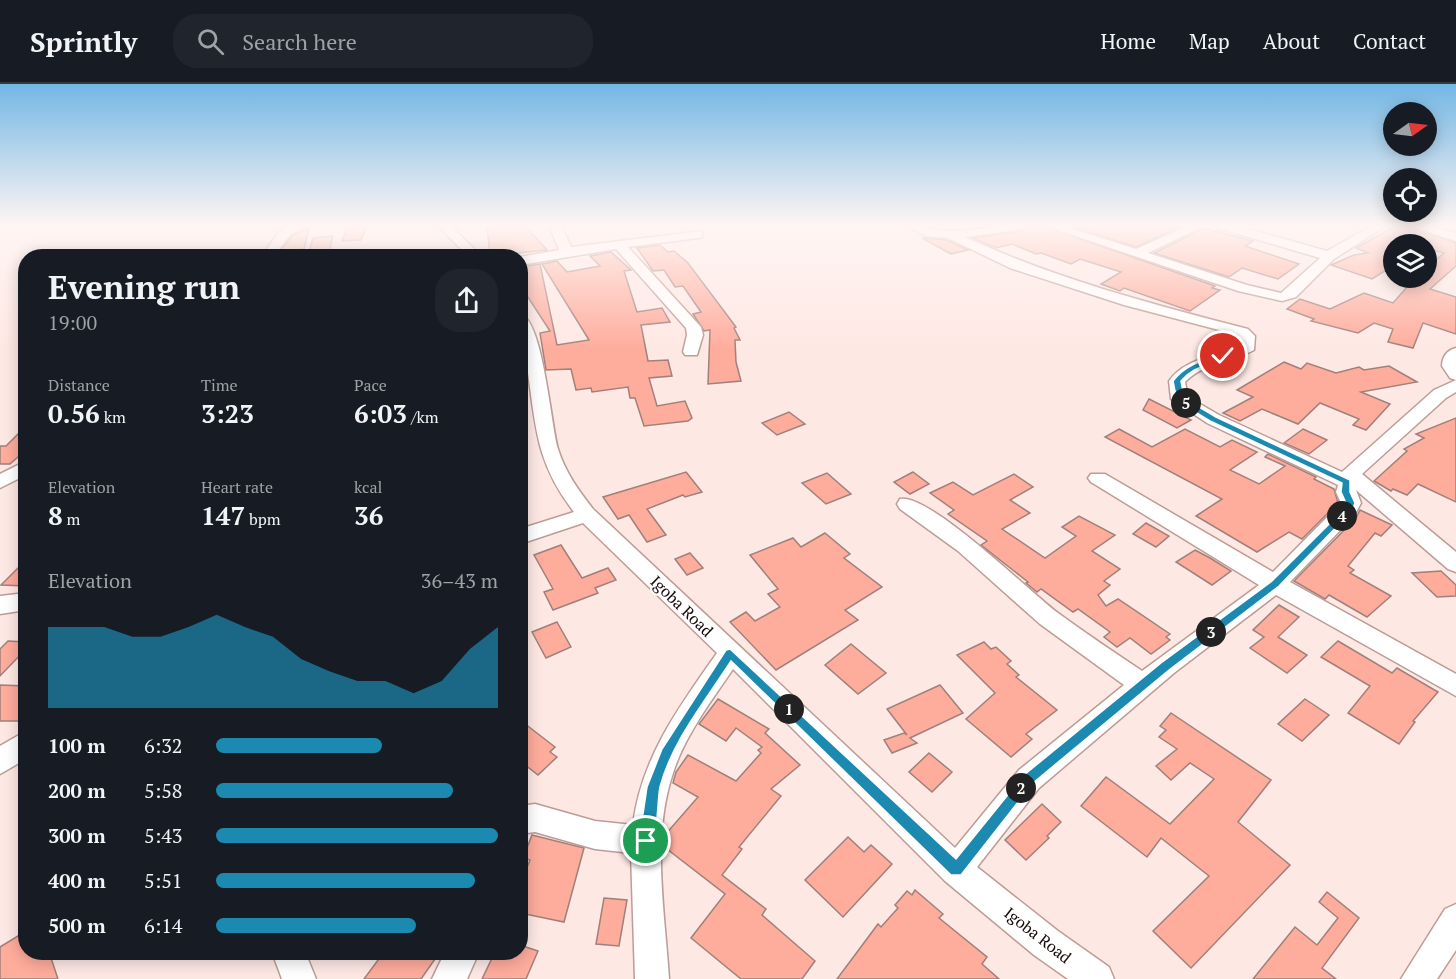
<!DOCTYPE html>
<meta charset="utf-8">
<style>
body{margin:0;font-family:"PT Serif",serif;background:#20242c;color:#f1f3f6;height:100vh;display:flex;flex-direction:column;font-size:22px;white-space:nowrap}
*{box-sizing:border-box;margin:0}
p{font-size:20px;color:#9ea1a6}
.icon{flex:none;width:33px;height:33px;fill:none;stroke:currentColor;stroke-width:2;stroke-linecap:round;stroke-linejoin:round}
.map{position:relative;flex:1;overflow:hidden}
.side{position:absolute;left:18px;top:165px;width:510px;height:711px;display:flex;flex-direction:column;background:#171b24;border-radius:24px;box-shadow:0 3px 15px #0003}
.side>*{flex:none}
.needle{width:39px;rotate:76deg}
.controls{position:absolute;left:1383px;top:18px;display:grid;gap:12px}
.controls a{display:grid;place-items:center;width:54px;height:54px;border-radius:50%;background:#171b24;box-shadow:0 3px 15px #0003;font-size:30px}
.pin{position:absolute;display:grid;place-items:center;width:51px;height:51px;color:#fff;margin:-26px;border:3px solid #fff;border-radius:50%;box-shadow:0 2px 6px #0007}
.km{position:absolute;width:30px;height:30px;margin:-15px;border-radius:50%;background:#222;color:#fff;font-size:16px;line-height:30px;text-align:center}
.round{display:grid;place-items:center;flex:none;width:63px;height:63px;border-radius:24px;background:#20242c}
.overview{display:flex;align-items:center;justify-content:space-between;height:102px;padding:0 30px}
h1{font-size:33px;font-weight:800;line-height:45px}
.metrics{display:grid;grid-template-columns:repeat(3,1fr);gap:9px;height:102px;padding:6px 30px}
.metrics div{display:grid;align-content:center}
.metrics b{font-size:26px;font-weight:800}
.metrics small{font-size:16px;font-weight:400}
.metrics p{font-size:16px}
.chart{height:168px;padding:12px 30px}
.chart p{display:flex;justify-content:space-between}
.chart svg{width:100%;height:108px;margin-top:6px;fill:#1c89b0;opacity:.7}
ul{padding:0 30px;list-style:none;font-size:20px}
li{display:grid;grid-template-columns:96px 72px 1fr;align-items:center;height:45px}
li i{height:15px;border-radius:8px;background:#1c89b0}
header{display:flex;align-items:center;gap:36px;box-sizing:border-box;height:84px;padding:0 30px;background:#171b24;border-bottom:2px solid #363941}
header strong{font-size:28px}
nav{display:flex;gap:33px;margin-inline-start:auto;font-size:21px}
.search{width:420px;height:54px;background:#20242c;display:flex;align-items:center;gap:15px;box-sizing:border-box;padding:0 21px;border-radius:24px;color:#9ea1a6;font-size:22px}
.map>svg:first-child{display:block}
</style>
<header>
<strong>Sprintly</strong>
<div class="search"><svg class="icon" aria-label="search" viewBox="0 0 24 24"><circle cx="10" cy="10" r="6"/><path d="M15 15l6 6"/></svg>Search here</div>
<nav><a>Home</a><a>Map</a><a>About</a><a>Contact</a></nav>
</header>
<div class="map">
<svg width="1456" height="895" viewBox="0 0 1456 895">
<rect width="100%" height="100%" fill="#fee8e4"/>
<g fill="#feac9c" stroke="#a0807a" stroke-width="1.5">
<polygon points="348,141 367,141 361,156 342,157"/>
<polygon points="487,141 524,141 547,166 490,172"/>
<polygon points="1030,141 1041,141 1215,202 1212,204 1220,206 1190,227 1124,204 1120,207 1101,200 1121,188 1080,175 1071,180 1041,169 1036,170 1012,160 996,164 973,154 1022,147"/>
<polygon points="1066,141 1173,141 1180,143 1136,163"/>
<polygon points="1397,141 1404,141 1456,159 1456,182 1430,205 1456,213 1456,250 1423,239 1413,264 1388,258 1393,245 1374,239 1358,249 1311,237 1314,235 1287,225 1300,215 1330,225 1364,209 1393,219 1415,194 1426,194 1426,184 1444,169 1426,164 1426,160 1416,160 1394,154 1394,190 1386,186 1372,195 1331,181 1354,171 1368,169 1356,164"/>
<polygon points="309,144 304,165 280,167 292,152"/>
<polygon points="1204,144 1253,157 1245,162 1299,180 1278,195 1242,184 1229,193 1154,169"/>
<polygon points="333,152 329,168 324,172 308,172 313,154"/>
<polygon points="922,154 947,156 968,166 951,170"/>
<polygon points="660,161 668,168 674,167 688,179 736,243 734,244 740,256 735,256 736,278 741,297 708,300 710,246 704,247 693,230 701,228 683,202 675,203 664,186 653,187 637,164"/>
<polygon points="611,168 631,186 624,187 637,228 662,224 670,238 641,241 648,277 668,276 672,292 649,294 657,322 685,317 692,334 688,337 644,342 635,314 630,314 628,303 592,308 591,304 576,306 571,285 546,286 540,249 550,247 526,210 520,211 520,183 540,180 557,261 589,256 542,180 557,177 567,188 600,182 590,172"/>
<polygon points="1284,278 1301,285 1307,279 1336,289 1359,283 1364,286 1389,282 1417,298 1361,308 1390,320 1366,346 1353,341 1359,335 1320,319 1298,340 1262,325 1240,337 1223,329 1253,313 1237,306"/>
<polygon points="1149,315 1191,336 1177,344 1143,326"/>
<polygon points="789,328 805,340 777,351 762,339"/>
<polygon points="1456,334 1456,418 1418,400 1407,411 1393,405 1391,407 1374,397 1407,367 1404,365 1424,354 1416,350"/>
<polygon points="26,342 26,366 10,380 0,380 0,362 6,362"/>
<polygon points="1119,345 1152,363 1185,345 1220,363 1232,356 1257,368 1230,386 1259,400 1285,382 1265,373 1268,370 1316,393 1314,395 1334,405 1338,419 1302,455 1289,448 1257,468 1196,432 1222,415 1105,353"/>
<polygon points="1303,345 1327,356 1309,370 1284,359"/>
<polygon points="686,388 702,408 685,413 683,411 647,425 666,451 647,458 629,431 618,435 603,413"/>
<polygon points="913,388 929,400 910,410 894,398"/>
<polygon points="827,389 851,410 826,420 802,399"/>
<polygon points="1014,390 1033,403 1010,416 1030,429 1002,445 1045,474 1076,452 1062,443 1079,432 1115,451 1092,467 1120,485 1104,497 1110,501 1098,511 1106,522 1118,515 1170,550 1166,553 1170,556 1151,570 1130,554 1117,563 1104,553 1110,548 1078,525 1073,528 1041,505 1037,508 1026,499 1028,498 981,461 987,457 948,430 954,426 930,409 953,398 973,411"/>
<polygon points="1360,426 1392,441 1381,452 1375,449 1348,482 1354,486 1350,489 1391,512 1367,533 1329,511 1325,515 1294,497 1356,434"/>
<polygon points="1146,439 1169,452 1156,463 1133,450"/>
<polygon points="825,449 850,470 844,474 882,503 845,526 858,536 776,586 730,538 746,528 755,537 780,523 768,510 778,505 750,471 793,454 801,463"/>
<polygon points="561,461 582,494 608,484 616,496 595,504 598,509 553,526 544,508 553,505 534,471"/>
<polygon points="1195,466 1210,474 1231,487 1212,501 1176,478"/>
<polygon points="690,469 703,484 687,491 675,475"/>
<polygon points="26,476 26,502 1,501"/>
<polygon points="1441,487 1456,501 1456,512 1437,513 1412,489"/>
<polygon points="1279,521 1299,533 1278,553 1307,571 1287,589 1250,564 1264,553 1253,546"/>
<polygon points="557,538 571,563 546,574 532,548"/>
<polygon points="8,557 26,558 26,565 0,592 0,565"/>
<polygon points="1338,557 1392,589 1397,584 1438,608 1413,637 1415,638 1399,660 1348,629 1370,602 1321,573"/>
<polygon points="984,558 991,565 996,563 1011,577 1007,580 1019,591 1016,593 1057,626 1026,650 1032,655 1011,673 966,635 995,609 957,571"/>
<polygon points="851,560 886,589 858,610 825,581"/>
<polygon points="0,601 26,602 26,630 20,637 0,637"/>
<polygon points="940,601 963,629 910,654 917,659 892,669 884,656 904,649 907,651 887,625"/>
<polygon points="718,615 769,645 765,649 800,681 771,705 781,712 739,763 742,765 722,791 766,825 762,831 815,877 802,895 741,895 691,854 725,810 663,762 664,752 698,713 673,699 676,688 688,671 736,697 761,669 758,666 762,663 736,644 726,657 699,640"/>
<polygon points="1305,615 1329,631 1302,657 1278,640"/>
<polygon points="1171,629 1271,696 1238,738 1290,781 1191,884 1153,847 1209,792 1161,754 1147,773 1081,722 1106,693 1170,740 1214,695 1190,679 1171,696 1156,682 1177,665 1159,653 1166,646 1160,642"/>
<polygon points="520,636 555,663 550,668 557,673 538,691 520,677"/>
<polygon points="929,669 952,688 932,708 909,688"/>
<polygon points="1042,720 1061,738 1047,752 1049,754 1026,776 1005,756"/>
<polygon points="532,751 584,764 564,838 520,829 520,801 530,776 523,774"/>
<polygon points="848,753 864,768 871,761 892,780 843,833 805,796"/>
<polygon points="915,806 943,830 939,834 987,873 982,880 999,895 837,895 878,840 881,843 898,824 895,821 907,807 912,811"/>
<polygon points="1327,808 1359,834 1322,884 1336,895 1253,895 1295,843 1317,861 1338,834 1319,818"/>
<polygon points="604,814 627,816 619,862 596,860"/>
<polygon points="26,847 26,868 49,868 58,895 0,895 0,863"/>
<polygon points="520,861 538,867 526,895 482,895 495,868 520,868"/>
<polygon points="384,868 440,868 421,895 364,895"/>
</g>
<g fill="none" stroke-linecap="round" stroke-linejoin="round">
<g stroke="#bd9c95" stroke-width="3">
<g id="minor">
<polygon points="290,141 309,141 291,150 274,172 262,172 278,149"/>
<polygon points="437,141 450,141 481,172 468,172"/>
<polygon points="549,141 561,141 571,163 702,147 702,153 698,154 628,163 701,243 703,251 697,271 685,271 683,268 687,251 686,244 616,165 520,181 520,173 559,166"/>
<path d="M905,141C921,139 935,148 952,147C977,146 1002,141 1028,141L1022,145L965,153C1056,195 1152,220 1248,245L1255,252L1254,266C1231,278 1203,279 1185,298L1188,313L1219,331L1342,388L1434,306L1456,296V308L1446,314L1362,390L1456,468V488L1448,485L1356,406L1361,419L1354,432L1290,498L1456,590V612L1276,511L1174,589L1039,704L977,783L1058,847L1109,883L1114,895H1068L1034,871L945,797L733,585C711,618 685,651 673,689C651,754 665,828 669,895H635L631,769L595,765L535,748L520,750V722L535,720L595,737L633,741C641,674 679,623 717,569L583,439L520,460V445L574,428C537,380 536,346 528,289C525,269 520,251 520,230C543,235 551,342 558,365C565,388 579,407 593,425L955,764L1019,686L1124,601L1040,540L958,467L900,425L897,420L900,415C928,408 1031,509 1058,529C1085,549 1114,568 1142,587L1259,501L1091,398L1088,394L1091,390H1105L1273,488L1341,419L1336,408L1338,401L1207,339L1171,315L1169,297C1186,273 1216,274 1240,261L1238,251L1124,221L1010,184L948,154L926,152Z"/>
<polygon points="1043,141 1060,141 1136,165 1190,141 1205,141 1148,169 1247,201 1281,209 1320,174 1218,144 1216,141 1234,141 1327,167 1373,141 1387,141 1334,175 1296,213 1282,217 1238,207"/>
<polygon points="1406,141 1424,141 1456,149 1456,157"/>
<path d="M1456,264V296L1450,294L1442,282C1442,273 1447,266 1456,264Z"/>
<polygon points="26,377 26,391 0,404 0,390"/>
<polygon points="26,509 26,526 0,530 0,512"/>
<polygon points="26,647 26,675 0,690 0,662"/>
<polygon points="1456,820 1456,866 1437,895 1401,895 1445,825"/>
<polygon points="272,868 305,868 316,895 282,895"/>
<polygon points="445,868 479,868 467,895 432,895"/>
</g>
</g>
<use href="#minor" fill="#fff" fill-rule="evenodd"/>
</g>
<linearGradient id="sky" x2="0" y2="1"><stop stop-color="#73b7e5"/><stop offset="0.53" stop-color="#fff5f3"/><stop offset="1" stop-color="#fff5f3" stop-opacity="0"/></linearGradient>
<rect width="1456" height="266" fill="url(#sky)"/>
<path fill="#1c89b0" stroke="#fff" stroke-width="1.5" d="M1221,271L1227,272C1211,282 1194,281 1181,297L1184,314L1216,333L1350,396V408L1355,419L1352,427L1279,502L1169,586L1033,699L961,791H951L731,577C706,616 672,657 660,703C657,716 659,759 646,764L641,762L639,757L647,703L662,665L726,566L730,565L956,775L1024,691L1161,579L1272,497L1343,426L1346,419L1341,408L1342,399L1210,337L1177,317L1173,297C1186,280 1202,277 1221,271Z"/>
<g text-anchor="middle" stroke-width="4.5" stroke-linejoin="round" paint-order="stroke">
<g font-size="16" fill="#150a08" stroke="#fff">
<text transform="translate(682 522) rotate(44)" y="6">Igoba Road</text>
<text transform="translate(1038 851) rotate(38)" y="6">Igoba Road</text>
</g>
</g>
</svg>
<div class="controls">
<a><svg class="needle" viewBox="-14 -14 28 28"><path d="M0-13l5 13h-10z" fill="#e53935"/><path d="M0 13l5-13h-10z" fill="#9ea1a6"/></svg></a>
<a><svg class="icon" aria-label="locate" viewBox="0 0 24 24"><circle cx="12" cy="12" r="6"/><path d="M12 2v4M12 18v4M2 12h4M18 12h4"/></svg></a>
<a><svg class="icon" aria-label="layers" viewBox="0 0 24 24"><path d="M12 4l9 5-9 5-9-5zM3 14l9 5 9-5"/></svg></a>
</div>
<div class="pin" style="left:646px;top:757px;background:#1e9e55"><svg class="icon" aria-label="arrive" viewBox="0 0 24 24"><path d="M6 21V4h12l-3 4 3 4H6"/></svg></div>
<div class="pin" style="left:1223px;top:272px;background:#d93025"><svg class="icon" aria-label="check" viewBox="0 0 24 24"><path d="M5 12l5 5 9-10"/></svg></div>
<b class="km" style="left:789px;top:625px">1</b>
<b class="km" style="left:1021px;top:704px">2</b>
<b class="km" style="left:1211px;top:548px">3</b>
<b class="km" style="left:1342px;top:432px">4</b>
<b class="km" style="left:1186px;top:319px">5</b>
<section class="side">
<div class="overview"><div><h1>Evening run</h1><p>19:00</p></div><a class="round"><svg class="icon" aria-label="share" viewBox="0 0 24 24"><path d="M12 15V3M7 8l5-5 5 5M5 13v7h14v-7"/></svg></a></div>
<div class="metrics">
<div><p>Distance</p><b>0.56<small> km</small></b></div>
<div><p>Time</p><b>3:23</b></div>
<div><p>Pace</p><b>6:03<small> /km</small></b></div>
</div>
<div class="metrics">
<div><p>Elevation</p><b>8<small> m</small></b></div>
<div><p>Heart rate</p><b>147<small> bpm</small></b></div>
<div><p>kcal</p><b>36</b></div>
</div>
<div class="chart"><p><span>Elevation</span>36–43 m</p>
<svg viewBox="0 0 160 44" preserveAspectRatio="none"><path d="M0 44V11L10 11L20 11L30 15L40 15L50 11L60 6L70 11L80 15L90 24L100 29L110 33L120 33L130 38L140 33L150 20L160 11V44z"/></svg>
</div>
<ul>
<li><b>100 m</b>6:32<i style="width:59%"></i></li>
<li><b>200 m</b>5:58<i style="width:84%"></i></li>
<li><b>300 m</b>5:43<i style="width:100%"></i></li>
<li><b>400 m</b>5:51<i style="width:92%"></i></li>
<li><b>500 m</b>6:14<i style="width:71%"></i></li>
</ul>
</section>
</div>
